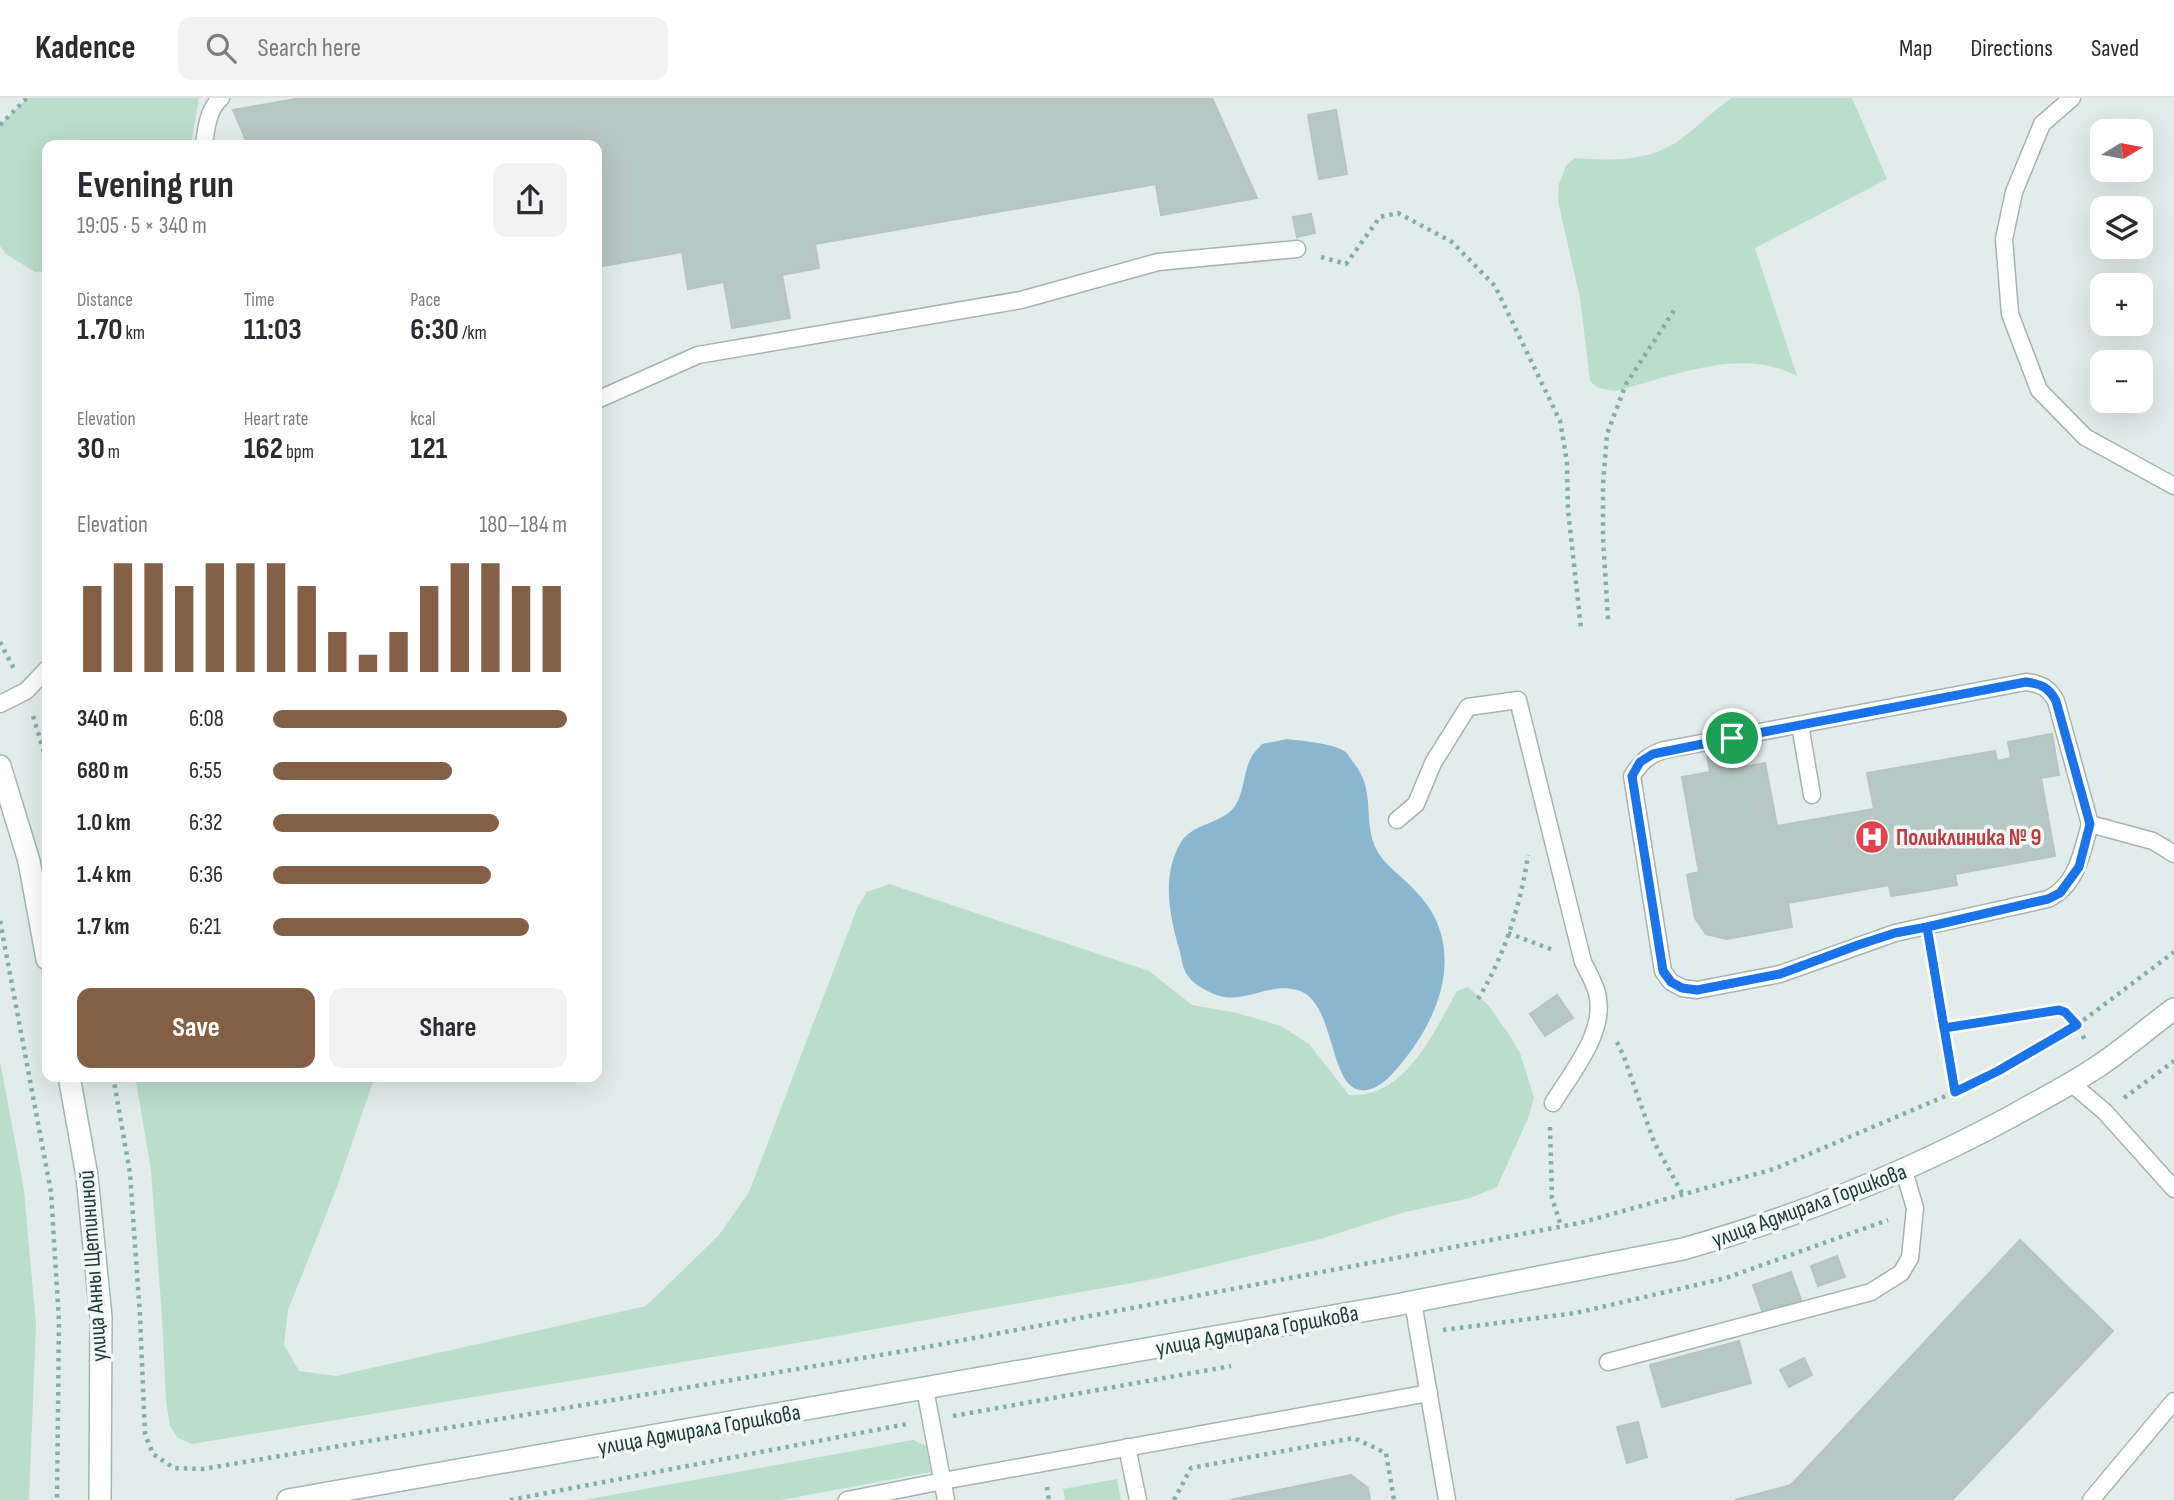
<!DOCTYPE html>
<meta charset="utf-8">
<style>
body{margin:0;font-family:"Sofia Sans Condensed",sans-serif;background:#f2f2f3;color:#2b2b33;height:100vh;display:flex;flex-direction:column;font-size:26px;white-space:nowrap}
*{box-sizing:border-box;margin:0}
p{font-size:23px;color:#7c7c81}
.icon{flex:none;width:38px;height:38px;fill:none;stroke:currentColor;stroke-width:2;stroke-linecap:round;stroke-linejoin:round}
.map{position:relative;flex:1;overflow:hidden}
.panel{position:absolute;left:42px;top:42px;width:560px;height:942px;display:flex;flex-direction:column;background:#fff;border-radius:14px;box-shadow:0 7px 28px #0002}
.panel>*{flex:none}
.needle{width:46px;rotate:80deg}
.tools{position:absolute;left:2090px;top:21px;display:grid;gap:14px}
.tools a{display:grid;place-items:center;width:63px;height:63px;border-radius:14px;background:#fff;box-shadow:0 7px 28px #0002;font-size:35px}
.pin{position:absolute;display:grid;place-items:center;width:60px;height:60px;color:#fff;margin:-30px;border:4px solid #fff;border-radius:50%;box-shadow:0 2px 7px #0007}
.round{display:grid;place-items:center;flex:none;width:74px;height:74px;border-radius:14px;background:#f2f2f3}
.overview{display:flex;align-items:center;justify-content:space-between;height:119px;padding:0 35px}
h1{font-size:38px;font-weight:700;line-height:52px}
.figures{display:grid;grid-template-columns:repeat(3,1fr);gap:10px;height:119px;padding:7px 35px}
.figures div{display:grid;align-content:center}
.figures b{font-size:30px;font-weight:700}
.figures small{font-size:19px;font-weight:400}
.figures p{font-size:19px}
.chart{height:196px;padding:14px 35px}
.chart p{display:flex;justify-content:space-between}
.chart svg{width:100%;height:126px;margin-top:7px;stroke:#836046;stroke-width:6}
.button{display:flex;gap:14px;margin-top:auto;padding:14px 35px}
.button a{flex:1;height:80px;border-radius:14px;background:#836046;color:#fff;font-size:28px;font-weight:700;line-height:80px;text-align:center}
.button a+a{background:#f2f2f3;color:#2b2b33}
ul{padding:0 35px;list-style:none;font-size:23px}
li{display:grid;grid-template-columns:112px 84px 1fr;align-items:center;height:52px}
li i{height:18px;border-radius:9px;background:#836046}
header{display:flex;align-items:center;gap:42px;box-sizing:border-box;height:98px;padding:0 35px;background:#fff;border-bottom:2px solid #e1e1e2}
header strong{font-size:33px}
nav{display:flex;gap:38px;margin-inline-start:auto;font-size:24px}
.search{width:490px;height:63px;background:#f2f2f3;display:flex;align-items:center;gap:18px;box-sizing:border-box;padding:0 24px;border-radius:14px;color:#7c7c81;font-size:26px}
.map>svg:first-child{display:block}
</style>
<header>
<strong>Kadence</strong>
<div class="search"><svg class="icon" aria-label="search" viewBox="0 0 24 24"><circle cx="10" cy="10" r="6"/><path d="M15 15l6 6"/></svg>Search here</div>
<nav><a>Map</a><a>Directions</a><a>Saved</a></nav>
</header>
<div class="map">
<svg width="2174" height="1402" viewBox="0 0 2174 1402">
<rect width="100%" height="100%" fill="#e2ecea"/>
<g fill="#bdc">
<polygon points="27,0 199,0 191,47 47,47 47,173 35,174 6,156 0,148 0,27"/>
<path d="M1731,0H1852L1887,81L1755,150L1797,278C1739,248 1673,279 1615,293L1598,290L1590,283L1580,200L1558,103L1559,86L1566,68L1575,60C1614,63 1653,64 1685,38C1700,26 1715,12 1731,0Z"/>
<path d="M889,786L1149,873L1192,907L1237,915L1281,928L1309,946L1349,997C1405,1001 1434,934 1457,893L1468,889L1488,907L1510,938L1520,955L1534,1000L1529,1018L1497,1089L1470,1100L1405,1114L1320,1141L1159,1180L814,1242L192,1346L178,1340L170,1328L166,1303L162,1218L151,1072L135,978H375L337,1089L288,1212L284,1247L299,1273L336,1278L646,1208L719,1137L749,1094L858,808L867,794Z"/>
<polygon points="0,963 24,1092 36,1227 29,1402 0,1402"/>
<polygon points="913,1342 926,1348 931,1374 781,1402 584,1402"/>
<polygon points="1117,1381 1121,1402 1065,1402 1063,1391"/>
</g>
<path fill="#8bb6d0" d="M1287,641C1302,643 1331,645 1344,653C1348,655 1351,662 1354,665C1381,699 1355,734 1388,767C1407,785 1429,802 1438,827C1457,876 1432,929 1400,967C1392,977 1380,990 1367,992C1327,999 1338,902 1297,892C1271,885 1249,903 1224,899C1213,897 1195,888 1188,878C1183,872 1182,862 1180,854C1170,820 1161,779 1180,746C1192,724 1222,727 1235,708C1245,693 1243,673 1252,658C1254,654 1259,650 1262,646Z"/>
<g fill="#b7c7c3" stroke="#b5c5c2" stroke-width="2">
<polygon points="301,0 1212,0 1257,100 1161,117 1156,86 815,146 819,170 782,177 790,220 732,230 724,184 688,191 682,154 597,169 597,47 248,47 233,12"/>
<polygon points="1336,12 1347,76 1319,81 1308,17"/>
<polygon points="1311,116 1315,135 1297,139 1293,119"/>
<polygon points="2052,636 2059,677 2041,680 2055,758 1955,776 1957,787 1923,793 1891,798 1889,787 1788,805 1792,829 1727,841 1706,836 1695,820 1687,777 1699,774 1682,679 1710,674 1707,657 1715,650 1729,649 1735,653 1738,670 1765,665 1777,728 1874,711 1867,675 1995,653 1997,663 2011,660 2008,644"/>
<polygon points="1557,897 1573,920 1545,938 1530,916"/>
<polygon points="2020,1142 2113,1233 1952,1402 1735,1402 1791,1387"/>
<polygon points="1837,1158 1845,1179 1818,1188 1811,1168"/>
<polygon points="1791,1174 1801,1202 1763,1215 1753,1187"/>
<polygon points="1739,1243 1751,1285 1662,1309 1650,1267"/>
<polygon points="1804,1260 1812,1277 1789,1289 1780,1272"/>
<polygon points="1638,1324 1647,1359 1627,1365 1617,1329"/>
<polygon points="1351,1377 1368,1390 1370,1402 1230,1402"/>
</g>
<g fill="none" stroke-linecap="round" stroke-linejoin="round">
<g stroke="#a5b4b2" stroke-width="19">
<g id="service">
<polyline points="2072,0 2042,26 2014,94 2004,141 2010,216 2039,292 2085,339 2174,388"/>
<path d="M204,47C206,31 208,11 221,0"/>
<polyline points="597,302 698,257 1021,202 1158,164 1297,151"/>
<polyline points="0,606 26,593 47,571"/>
<polyline points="1800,627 1812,697"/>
<path d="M1397,722L1416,706L1433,665L1468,609L1518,602L1583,864C1588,874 1594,884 1597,895C1607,933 1572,974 1553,1005"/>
<path d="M2090,726C2082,755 2077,787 2048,801L1895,835L1780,876L1697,892L1682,890L1671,884L1663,873L1632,678C1641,664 1648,657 1664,652L2026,584C2042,586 2049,590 2056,603L2090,726L2153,743L2174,756"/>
<polyline points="2071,985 2105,1014 2174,1091"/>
<polyline points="1413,1204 1447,1402"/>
<polyline points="1608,1264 1871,1194 1901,1175 1910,1160 1915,1110 1904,1073"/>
<polyline points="925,1291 946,1402"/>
<polyline points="1127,1349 1138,1402"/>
<polyline points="847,1402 943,1383 1429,1295"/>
<polyline points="2091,1402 2174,1303"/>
</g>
</g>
<g stroke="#a1b7b4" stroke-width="24">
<g id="secondary">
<polyline points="0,668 29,763 47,861"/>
<polyline points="69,978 87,1078 101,1219 100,1402"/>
<path d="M288,1402L1396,1207L1683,1151C1801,1118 1907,1075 2014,1017C2042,1001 2070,987 2097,969C2124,951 2148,930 2174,911"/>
</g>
</g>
<g stroke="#83afab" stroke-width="4.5" stroke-dasharray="3.5 5" stroke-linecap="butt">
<polyline points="0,27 27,0"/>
<polyline points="1321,159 1346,166 1380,119 1398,115 1452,144 1495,188 1560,323 1567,364 1568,412 1581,530"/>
<polyline points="1608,521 1603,440 1603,386 1607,336 1626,286 1675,211"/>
<polyline points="0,544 14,571"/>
<polyline points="33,618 47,664"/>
<polyline points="0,823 51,1094 59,1224 57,1402"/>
<polyline points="1508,835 1553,852"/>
<polyline points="1931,853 1955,994"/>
<path d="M1478,901C1504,859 1521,806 1528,757"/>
<polyline points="1944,930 2059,912 2065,913 2077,927 2085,942"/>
<polyline points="1617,944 1624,959 1654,1044 1683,1097"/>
<polyline points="113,978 130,1075 140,1218 145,1336 153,1356 174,1370 203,1371 916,1251 1580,1125 1774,1071 1955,994 1998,973 2077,927 2174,854"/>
<polyline points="2124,1000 2174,963"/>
<polyline points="1550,1029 1552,1100 1561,1128"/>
<polyline points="1443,1232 1576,1215 1726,1180 1888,1122"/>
<polyline points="953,1318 1231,1268"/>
<polyline points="1047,1389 1049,1402"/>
<polyline points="510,1402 907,1326"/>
<polyline points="1174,1402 1191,1370 1354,1340 1386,1355 1394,1402"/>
</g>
<use href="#service" stroke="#fff" stroke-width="16"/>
<use href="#secondary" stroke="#fff" stroke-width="21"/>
</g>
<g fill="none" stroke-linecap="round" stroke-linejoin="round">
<g stroke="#fff" stroke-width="14">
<path id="route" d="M1732,640L1653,656L1640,664L1632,678L1663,873L1671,884L1682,890L1697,892L1780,876L1858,847L1895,835L1927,829L1955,994L1998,973L2077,927L2065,914L2059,912L1944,930L1927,829L2048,801L2060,795L2079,769L2090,726L2056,603C2049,590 2042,586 2026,584L1732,640"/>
</g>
<use href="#route" stroke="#1a73e8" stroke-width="9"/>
</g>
<defs>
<g id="hospital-disc" transform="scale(1.75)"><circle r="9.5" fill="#e0444e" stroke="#f3f8f7"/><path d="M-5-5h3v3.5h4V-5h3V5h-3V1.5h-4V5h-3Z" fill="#fff"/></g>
</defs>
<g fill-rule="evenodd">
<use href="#hospital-disc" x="1872" y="739"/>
</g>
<g text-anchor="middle" stroke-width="7" stroke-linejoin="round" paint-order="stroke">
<g font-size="23" font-weight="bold" fill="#be3a42" stroke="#f3f8f7" text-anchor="start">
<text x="1896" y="747">Поликлиника № 9</text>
</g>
<g font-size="23" fill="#223d3b" stroke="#f3f8f7">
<text transform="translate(1809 1107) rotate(-20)" y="8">улица Адмирала Горшкова</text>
<text transform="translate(92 1168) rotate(-94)" y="8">улица Анны Щетининой</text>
<text transform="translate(1257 1232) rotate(-10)" y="8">улица Адмирала Горшкова</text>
<text transform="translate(699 1331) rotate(-10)" y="8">улица Адмирала Горшкова</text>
</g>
</g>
</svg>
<div class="tools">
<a><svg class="needle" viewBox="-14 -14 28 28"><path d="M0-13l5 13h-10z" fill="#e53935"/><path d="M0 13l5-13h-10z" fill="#7c7c81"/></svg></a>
<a><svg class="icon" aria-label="layers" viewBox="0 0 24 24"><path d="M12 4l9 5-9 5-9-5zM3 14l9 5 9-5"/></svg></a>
<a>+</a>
<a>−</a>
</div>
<div class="pin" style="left:1732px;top:640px;background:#1e9e55"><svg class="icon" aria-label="arrive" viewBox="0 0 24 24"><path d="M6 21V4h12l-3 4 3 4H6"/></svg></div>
<section class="panel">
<div class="overview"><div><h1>Evening run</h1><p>19:05 · 5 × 340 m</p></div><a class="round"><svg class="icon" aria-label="share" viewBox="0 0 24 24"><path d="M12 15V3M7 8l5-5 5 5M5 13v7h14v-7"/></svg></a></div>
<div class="figures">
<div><p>Distance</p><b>1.70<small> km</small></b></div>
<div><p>Time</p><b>11:03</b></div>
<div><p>Pace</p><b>6:30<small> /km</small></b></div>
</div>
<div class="figures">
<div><p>Elevation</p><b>30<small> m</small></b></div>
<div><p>Heart rate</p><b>162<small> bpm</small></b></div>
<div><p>kcal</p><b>121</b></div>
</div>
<div class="chart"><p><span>Elevation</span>180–184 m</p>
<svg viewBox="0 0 160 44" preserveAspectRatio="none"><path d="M5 44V14M15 44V6M25 44V6M35 44V14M45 44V6M55 44V6M65 44V6M75 44V14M85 44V30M95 44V38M105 44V30M115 44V14M125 44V6M135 44V6M145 44V14M155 44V14"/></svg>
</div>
<ul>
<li><b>340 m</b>6:08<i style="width:100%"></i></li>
<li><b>680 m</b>6:55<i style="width:61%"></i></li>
<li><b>1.0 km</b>6:32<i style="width:77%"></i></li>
<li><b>1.4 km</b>6:36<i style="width:74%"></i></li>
<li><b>1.7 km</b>6:21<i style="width:87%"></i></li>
</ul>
<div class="button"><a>Save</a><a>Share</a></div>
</section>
</div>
